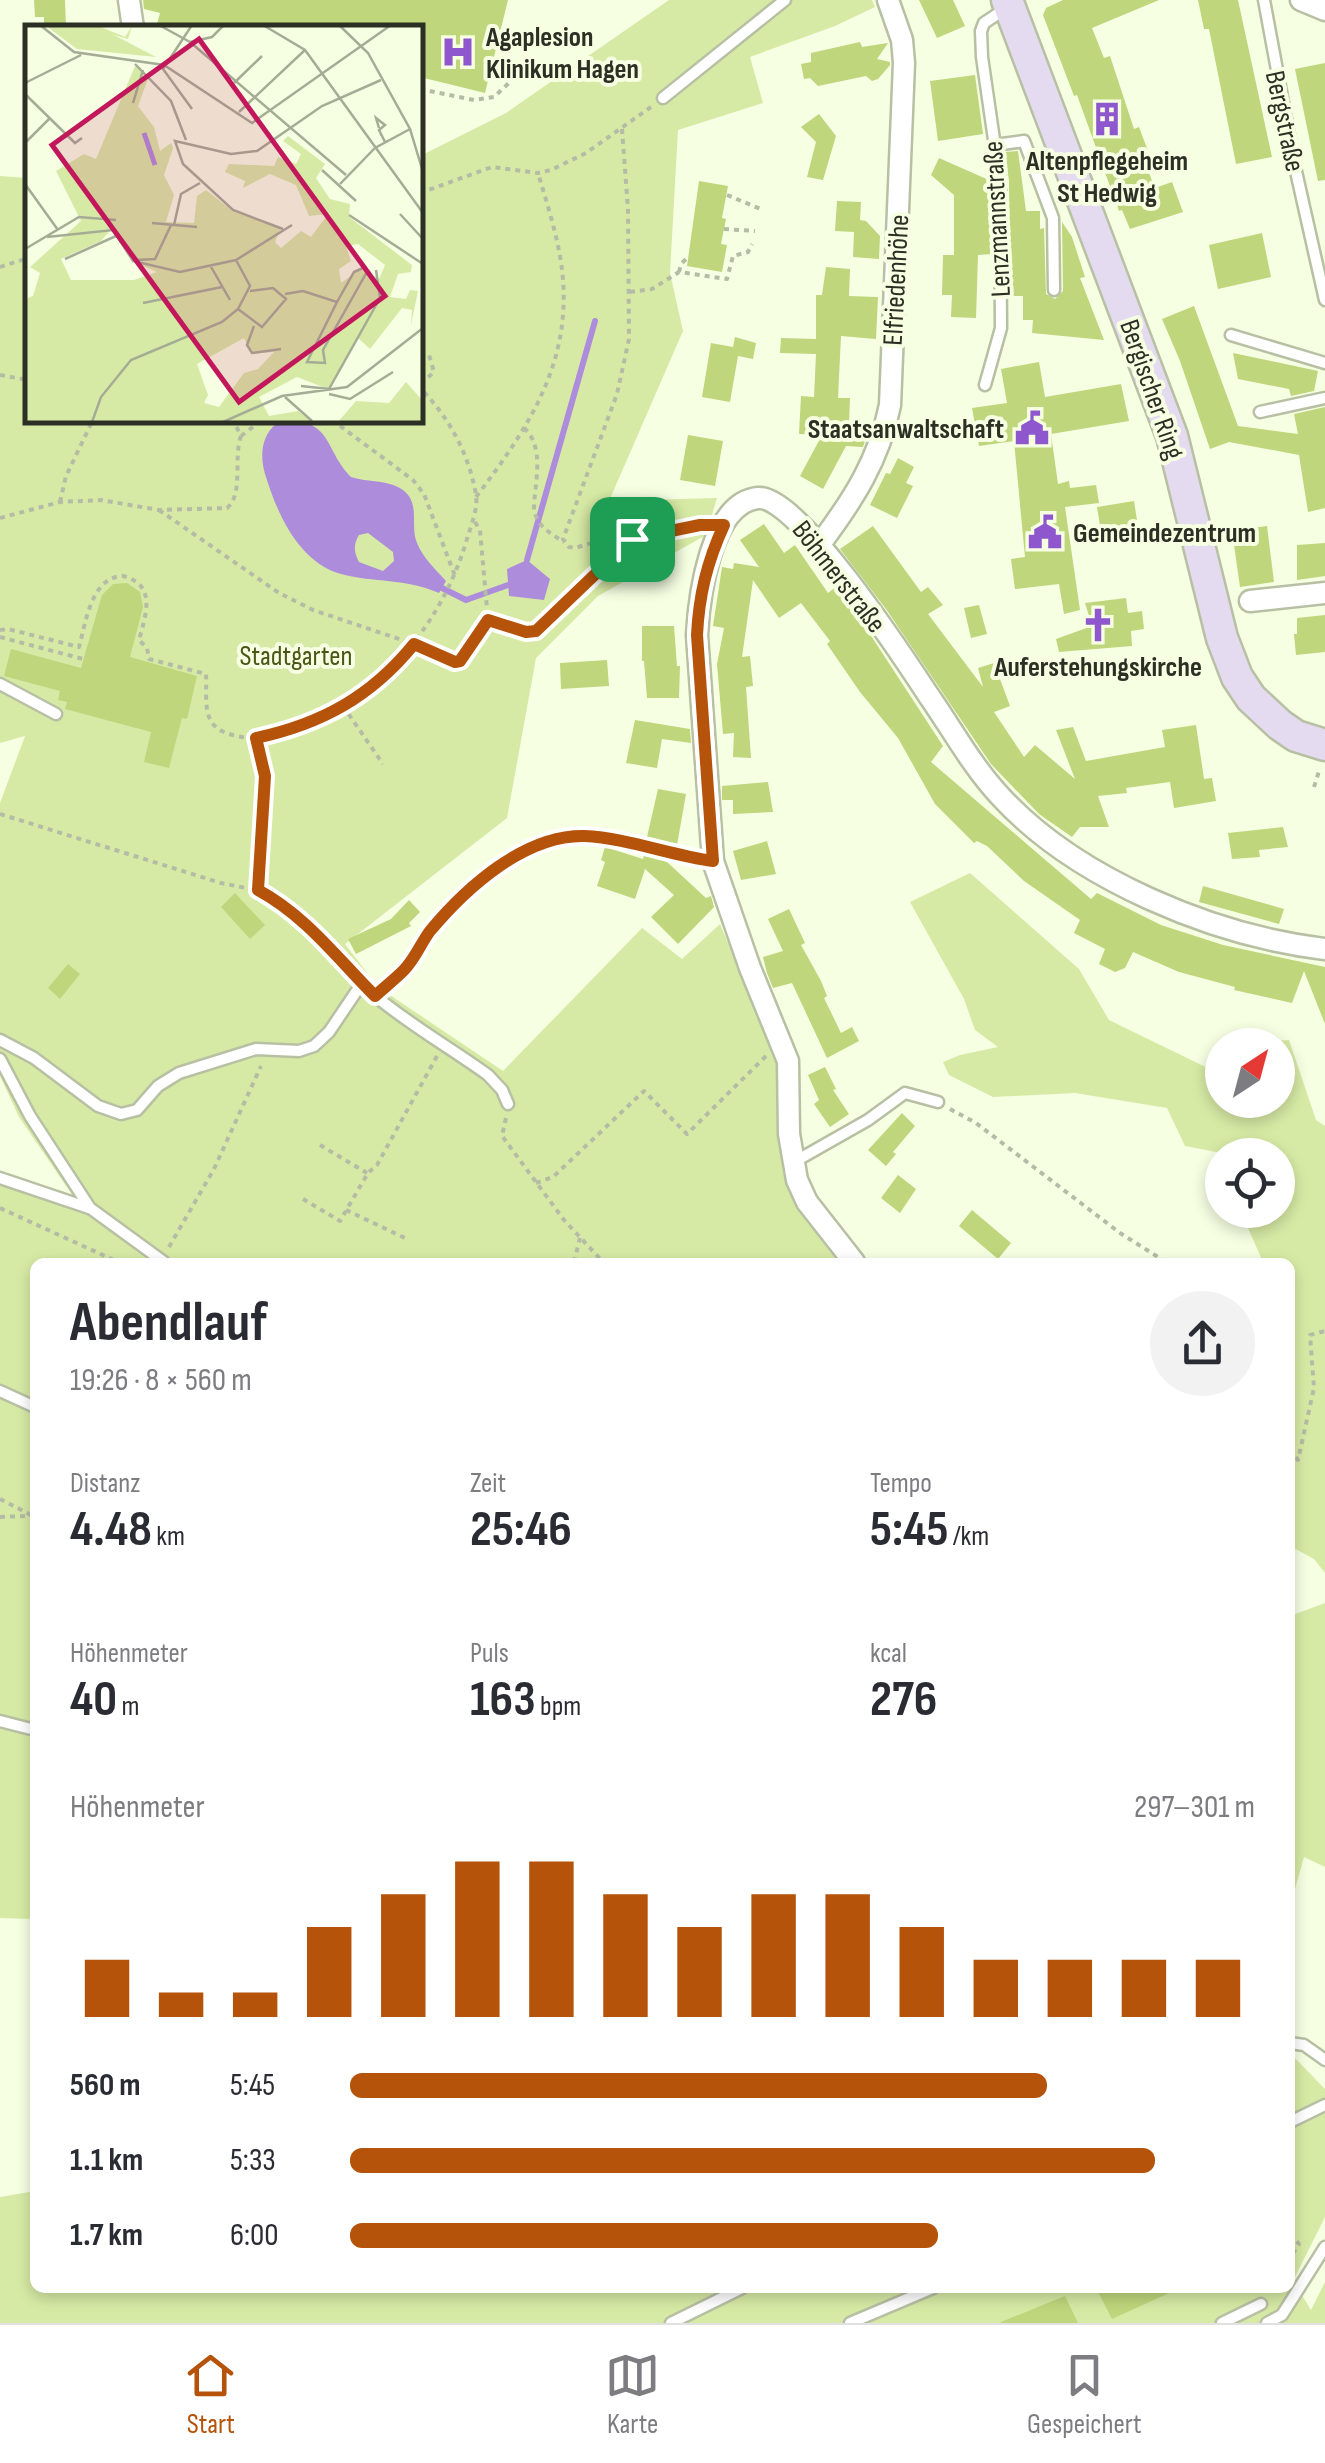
<!DOCTYPE html>
<html lang="de">
<meta charset="utf-8">
<style>
body{margin:0;font-family:"Sofia Sans Condensed",sans-serif;background:#f2f2f3;color:#2b2b33;height:100vh;display:flex;flex-direction:column;font-size:38px;white-space:nowrap}
*{box-sizing:border-box;margin:0}
p{font-size:32px;color:#7c7c81}
.icon{flex:none;width:55px;height:55px;fill:none;stroke:currentColor;stroke-width:2;stroke-linecap:round;stroke-linejoin:round}
.map{position:relative;flex:1;overflow:hidden}
.side{position:absolute;left:30px;top:1258px;width:1265px;height:1035px;display:flex;flex-direction:column;background:#fff;border-radius:15px;box-shadow:0 5px 15px #0003}
.side>*{flex:none}
.needle{width:65px;rotate:36deg}
.controls{position:absolute;left:1205px;top:1028px;display:grid;gap:20px}
.controls a{display:grid;place-items:center;width:90px;height:90px;border-radius:50%;background:#fff;box-shadow:0 5px 15px #0003;font-size:50px}
.pin{position:absolute;display:grid;place-items:center;width:85px;height:85px;color:#fff;margin:-42px;border-radius:20px;box-shadow:0 5px 15px #0006}
.round{display:grid;place-items:center;flex:none;width:105px;height:105px;border-radius:52px;background:#f2f2f3}
.head{display:flex;align-items:center;justify-content:space-between;height:170px;padding:0 40px}
h1{font-size:55px;font-weight:700;line-height:75px}
.stats{display:grid;grid-template-columns:repeat(3,1fr);gap:15px;height:170px;padding:10px 40px}
.stats div{display:grid;align-content:center}
.stats b{font-size:50px;font-weight:700}
.stats small{font-size:28px;font-weight:400}
.stats p{font-size:28px}
.chart{height:280px;padding:20px 40px}
.chart p{display:flex;justify-content:space-between}
.chart svg{width:100%;height:180px;margin-top:10px;stroke:#b45309;stroke-width:6}
ul{padding:0 40px;list-style:none;font-size:32px}
li{display:grid;grid-template-columns:160px 120px 1fr;align-items:center;height:75px}
li i{height:25px;border-radius:12px;background:#b45309}
.dock{display:flex;justify-content:space-around;align-items:center;height:140px;border-top:2px solid #e1e1e2;background:#fff;font-size:28px;color:#7c7c81}
.dock a{display:grid;justify-items:center;gap:5px}
.dock .current{color:#b45309}
.map>svg:first-child{display:block}
</style>
<div class="map">
<svg width="1325" height="2323" viewBox="0 0 1325 2323">
<rect width="100%" height="100%" fill="#f6ffe2"/>
<g fill="#d7eaa5">
<polygon points="669,0 872,0 875,7 835,26 750,57 763,103 678,130 670,273 683,331 609,501 717,498 706,535 598,596 536,658 507,818 345,944 378,987 503,1071 642,928 682,959 720,924 781,1067 791,1179 854,1262 35,1262 35,1919 0,1918 0,1183 84,1212 19,1117 0,1076 0,803 25,736 0,743 0,176 27,178 28,420 420,420 420,156 506,113"/>
<polygon points="970,873 1079,969 1109,1020 1222,1075 1222,1100 1278,1100 1278,1045 1247,1045 1249,1042 1289,1040 1316,1120 1325,1126 1325,1573 1314,1559 1290,1546 1290,1262 1263,1262 1240,1210 1278,1210 1278,1155 1232,1155 1185,1146 1167,1108 1075,1093 993,1097 949,1075 943,1062 960,1055 998,1047 975,1030 964,999 910,902"/>
<polygon points="1325,1603 1325,1867 1304,1857 1290,1907 1290,1616"/>
<polygon points="1290,2053 1325,2089 1325,2217 1293,2281 1311,2310 1325,2282 1325,2323 0,2323 0,2197 35,2191 35,2288 1290,2288"/>
</g>
<g fill="#ad8cdb" fill-rule="evenodd">
<path d="M282,420C334,420 323,448 351,477C366,482 384,480 398,487C423,500 409,524 417,543C423,558 436,570 446,581L439,593C405,578 374,583 341,574C298,562 277,513 265,474C259,453 262,431 282,420ZM368,533L393,552L394,561L383,571L359,562C354,552 353,545 359,535Z"/>
<polygon points="527,560 550,579 544,600 509,596 507,569"/>
</g>
<g fill="none" stroke-linecap="round" stroke-linejoin="round">
<g stroke="#ad8cdb" stroke-width="6">
<polyline points="527,560 595,321"/>
<polyline points="442,588 466,600 508,585"/>
</g>
</g>
<g fill="#bfd67c">
<polygon points="34,0 65,0 66,28 44,28 44,17 35,17"/>
<polygon points="143,0 508,0 485,93 420,77 420,28 156,28 160,13 144,9"/>
<polygon points="919,0 953,0 965,26 937,38"/>
<polygon points="1063,0 1159,0 1092,28 1104,58 1110,56 1134,129 1139,127 1148,151 1141,153 1155,188 1172,182 1183,212 1130,229 1122,210 1119,211 1077,95 1074,96 1043,15 1046,8"/>
<polygon points="1198,0 1238,0 1272,157 1236,164 1209,29 1204,29"/>
<polygon points="860,42 862,47 888,43 877,59 890,62 890,65 878,79 872,81 866,76 818,86 810,78 804,79 801,64 811,62 811,53"/>
<polygon points="1325,63 1325,180 1318,181 1295,69"/>
<polygon points="975,75 983,134 938,141 930,81"/>
<polygon points="819,114 836,136 823,180 807,177 816,142 801,127"/>
<polygon points="1018,151 1026,211 1040,211 1040,229 1044,228 1046,294 1055,299 1063,291 1062,222 1072,237 1085,277 1080,278 1104,340 1032,333 1033,320 1023,320 1023,296 1010,296 1009,181 1005,152"/>
<polygon points="939,158 991,181 992,254 978,255 976,318 951,317 952,295 942,295 943,255 954,255 954,195 931,175"/>
<polygon points="699,181 728,186 722,218 726,219 721,244 727,245 722,272 687,266"/>
<polygon points="837,201 861,202 860,220 866,221 880,236 879,259 853,257 854,232 835,231"/>
<polygon points="1262,233 1271,277 1218,289 1209,245"/>
<polygon points="826,267 850,269 849,296 878,297 876,339 841,336 838,398 850,398 849,423 827,421 865,441 863,447 846,446 823,489 800,476 822,435 799,434 801,396 814,397 816,354 780,353 781,338 816,339 816,295 822,295"/>
<polygon points="1194,306 1238,426 1298,434 1294,414 1325,407 1325,508 1308,512 1299,455 1229,442 1210,449 1180,361 1162,319"/>
<polygon points="735,337 756,343 753,359 738,356 730,402 702,397 711,343 733,347"/>
<polygon points="1233,353 1318,371 1314,391 1291,396 1289,389 1238,379"/>
<polygon points="1039,362 1045,397 1121,384 1129,421 1051,434 1058,484 1069,481 1070,488 1096,485 1099,503 1065,507 1080,610 1064,614 1059,584 1015,589 1011,559 1025,557 1014,441 979,446 972,408 1007,403 1001,369"/>
<polygon points="688,435 723,441 715,486 680,480"/>
<polygon points="898,458 914,467 906,483 913,486 897,518 870,505 886,473 890,474"/>
<polygon points="1134,501 1138,527 1101,532 1097,507"/>
<polygon points="764,524 784,553 795,545 828,593 836,587 864,625 943,746 931,762 1091,899 1097,893 1161,925 1223,945 1325,967 1325,1024 1304,971 1292,1003 1234,990 1235,987 1179,972 1133,952 1125,968 1115,972 1099,964 1105,949 1074,933 1080,920 1024,881 987,846 977,841 974,843 935,804 898,738 860,692 827,644 830,641 801,603 779,618 753,580 742,657 750,656 753,686 746,687 751,758 733,757 734,733 723,734 717,664 724,628 713,626 722,567 733,569 734,563 759,567 740,540"/>
<polygon points="873,526 921,592 928,587 943,605 928,614 983,687 978,668 994,663 1010,706 994,712 1024,757 1035,745 1075,779 1056,730 1073,727 1086,761 1165,747 1162,730 1196,725 1204,779 1212,778 1216,801 1174,808 1170,782 1126,788 1127,793 1098,796 1109,827 1080,827 1072,837 1039,814 991,764 886,609 840,549"/>
<polygon points="1267,526 1274,582 1240,587 1232,531"/>
<polygon points="1325,543 1325,576 1297,580 1297,545"/>
<polygon points="127,583 140,592 143,607 130,657 197,676 187,719 182,718 169,768 144,762 151,732 65,709 67,702 58,700 60,691 4,676 11,649 81,668 102,595 113,584"/>
<polygon points="1126,598 1128,613 1142,611 1144,629 1131,631 1132,646 1059,652 1056,639 1092,626 1085,603"/>
<polygon points="979,605 987,634 971,638 964,608"/>
<polygon points="1325,615 1325,652 1296,655 1294,634 1297,634 1297,618"/>
<polygon points="642,626 674,626 677,666 680,666 679,698 647,698 644,661 642,661"/>
<polygon points="607,660 609,686 561,689 560,663"/>
<polygon points="635,720 690,729 691,743 662,739 657,768 626,763"/>
<polygon points="768,782 773,812 733,814 733,800 722,800 722,786"/>
<polygon points="658,789 686,794 677,845 647,837"/>
<polygon points="1283,827 1288,847 1259,850 1260,857 1232,859 1228,833"/>
<polygon points="767,841 776,874 741,880 733,851"/>
<polygon points="605,847 643,859 644,855 667,862 706,898 711,896 714,907 678,944 651,917 674,895 645,869 635,899 597,886 605,862 601,860"/>
<polygon points="1203,886 1284,909 1279,924 1199,902"/>
<polygon points="235,893 265,925 250,939 221,907"/>
<polygon points="409,900 420,912 409,923 411,926 356,954 348,939 391,919"/>
<polygon points="789,909 805,943 801,945 821,981 827,996 824,998 841,1033 852,1027 859,1041 827,1058 792,983 773,988 767,973 763,957 783,951 768,919"/>
<polygon points="68,964 80,974 60,999 48,988"/>
<polygon points="825,1067 836,1089 833,1090 849,1114 830,1127 814,1104 819,1100 808,1075"/>
<polygon points="902,1113 915,1126 893,1152 896,1154 886,1166 868,1150"/>
<polygon points="898,1175 916,1189 900,1213 881,1198"/>
<polygon points="972,1210 1011,1243 998,1259 959,1226"/>
<polygon points="1096,2288 1180,2288 1112,2319"/>
<polygon points="1065,2296 1078,2323 1001,2323 1001,2322"/>
</g>
<g fill="none" stroke-linecap="round" stroke-linejoin="round">
<g stroke="#b8c0a4" stroke-width="15">
<g id="service">
<polyline points="1264,0 1295,167 1325,300"/>
<polyline points="663,98 785,0"/>
<polyline points="995,145 1024,141 1053,218 1054,290"/>
<polyline points="1231,335 1325,363"/>
<polyline points="985,385 1001,328 1000,181 982,57 981,31 984,23 1005,9"/>
<polyline points="1260,412 1325,398"/>
<polyline points="0,684 56,714"/>
<path d="M258,890C307,917 333,958 373,994C408,1024 451,1048 488,1075L502,1090L508,1104"/>
<polyline points="375,996 407,967 429,933 473,885 529,849 553,839 581,836 630,841 674,855 712,861"/>
<polyline points="0,1040 34,1058 98,1106 121,1114 137,1110 158,1086 179,1073 256,1049 299,1051 314,1046 329,1032 362,983"/>
<polyline points="0,1059 30,1116 90,1208 164,1262"/>
<polyline points="794,1162 868,1120 905,1093 938,1102"/>
<polyline points="0,1178 89,1208"/>
<polyline points="0,1391 35,1407"/>
<polyline points="0,1721 35,1730"/>
<polyline points="1290,2043 1304,2045 1325,2060"/>
<polyline points="1290,2122 1325,2105"/>
<polyline points="671,2323 742,2288"/>
<polyline points="850,2323 933,2288"/>
<polyline points="1222,2323 1261,2304"/>
<polyline points="1267,2323 1282,2315 1325,2247"/>
</g>
</g>
<g stroke="#b8c0a4" stroke-width="25">
<g id="minor">
<polyline points="129,0 133,28"/>
<polyline points="1301,0 1325,10"/>
<path d="M820,544C853,500 879,460 890,405L904,63L902,40L888,0"/>
<polyline points="1250,601 1325,593"/>
<path d="M854,1262L807,1202L797,1180L789,1134L788,1061L750,968L713,861L697,635C699,598 710,503 758,498C797,494 906,661 929,696C952,729 972,766 1000,796C1076,879 1214,936 1325,949"/>
</g>
</g>
<g stroke="#b8c0a4" stroke-width="35">
<polyline id="secondary" points="1007,0 1172,436 1222,638 1237,677 1251,698 1280,725 1296,736 1325,745"/>
</g>
<g stroke="#b5bca5" stroke-width="4" stroke-dasharray="5 5" stroke-linecap="butt">
<polyline points="420,89 474,100 494,97 512,80"/>
<polyline points="622,129 628,209 629,339 617,394 563,539 569,547 575,548 608,538 630,538"/>
<polyline points="420,193 492,167 538,173 551,170 586,153 651,107"/>
<polyline points="727,195 763,210"/>
<polyline points="724,229 755,231"/>
<polyline points="0,267 28,258"/>
<polyline points="679,272 681,264 689,256"/>
<polyline points="630,292 652,289 679,272 727,279 733,256 748,252 752,244"/>
<polyline points="420,352 429,355 434,372 420,385"/>
<polyline points="0,375 28,380"/>
<polyline points="332,420 413,480 424,494 455,576"/>
<path d="M524,428C546,448 534,484 534,510C538,527 550,533 564,542"/>
<polyline points="241,436 262,420"/>
<path d="M476,497C533,422 577,354 560,256C555,228 546,200 538,173"/>
<polyline points="60,502 66,476 93,420"/>
<polyline points="159,510 279,593 313,610 414,644 455,662 460,661 488,620 526,632 536,631 632,539 702,525"/>
<path d="M0,518L60,502L101,500L159,510L227,508C244,494 233,457 241,436L233,420"/>
<polyline points="475,522 480,530 488,620"/>
<path d="M0,630L8,629L79,647C86,622 91,577 123,576C157,585 146,614 139,640L147,648L149,659L206,674C207,687 204,708 210,719C215,731 230,735 242,737C269,740 298,730 322,717C394,680 444,617 467,539C471,525 478,510 476,495C469,454 449,417 420,388"/>
<polyline points="0,637 83,659"/>
<polyline points="343,706 383,764"/>
<polyline points="256,738 265,776 259,877"/>
<polyline points="1314,787 1320,768"/>
<polyline points="0,814 221,883 246,888"/>
<polyline points="950,1109 976,1123 1120,1233 1166,1262"/>
<polyline points="506,1118 502,1136 564,1220 603,1262"/>
<polyline points="320,1145 367,1173"/>
<polyline points="536,1183 553,1177 644,1091 687,1134 766,1056"/>
<polyline points="303,1199 340,1221 368,1173 377,1165 437,1056"/>
<polyline points="0,1208 118,1262"/>
<polyline points="346,1210 405,1238"/>
<polyline points="169,1247 214,1169 261,1066"/>
<polyline points="574,1262 580,1238"/>
<polyline points="1290,1449 1298,1460 1314,1388 1310,1335 1325,1331"/>
<polyline points="0,1499 35,1517"/>
<polyline points="0,1517 26,1516"/>
<polyline points="1290,2234 1299,2244 1290,2258"/>
</g>
<use href="#service" stroke="#fff" stroke-width="10"/>
<use href="#minor" stroke="#fff" stroke-width="20"/>
<use href="#secondary" stroke="#e4dbf0" stroke-width="30"/>
</g>
<g fill="none" stroke-linecap="round" stroke-linejoin="round">
<g stroke="#fff" stroke-width="20">
<path id="route" d="M700,525H724C707,562 699,595 697,635L713,861C669,855 628,838 584,836C524,835 466,888 430,931C421,943 415,959 404,970C395,979 385,987 375,996C337,958 306,916 258,890L265,776L256,738C321,724 371,697 414,644L455,662L460,661L488,620L526,632L536,631L632,539Z"/>
</g>
<use href="#route" stroke="#b45309" stroke-width="12"/>
</g>
<defs>
<g id="hospital-bare" transform="scale(2.7)"><path d="M-5-5h3v3.5h4V-5h3V5h-3V1.5h-4V5h-3Z" fill="#8f57ce" stroke="#f6ffe2" stroke-width="2.5" paint-order="stroke"/></g>
<g id="building-bare" transform="scale(2.7)"><path d="M-4-6H4V6H1V3H-1V6H-4ZM-2.5-4.3h1.7v1.8h-1.7ZM.8-4.3h1.7v1.8H.8ZM-2.5-1h1.7V.8h-1.7ZM.8-1h1.7V.8H.8Z" fill="#8f57ce" stroke="#f6ffe2" stroke-width="2.5" paint-order="stroke"/></g>
<g id="civic-bare" transform="scale(2.7)"><path d="M-.6-6.5H3V-4.5H.6V-3L4-1V1h2V6H-6V1h2V-1L-.6-3ZM-1.2 2.5V6h2.4V2.5Z" fill="#8f57ce" stroke="#f6ffe2" stroke-width="2.5" paint-order="stroke"/></g>
<g id="church-bare" transform="scale(2.7)"><path d="M-1.2-6h2.4v3.5h3.3v2.4h-3.3V6h-2.4V-.1h-3.3v-2.4h3.3Z" fill="#8f57ce" stroke="#f6ffe2" stroke-width="2.5" paint-order="stroke"/></g>
</defs>
<g fill-rule="evenodd">
<use href="#hospital-bare" x="458" y="52"/>
<use href="#building-bare" x="1107" y="119"/>
<use href="#civic-bare" x="1032" y="428"/>
<use href="#civic-bare" x="1045" y="532"/>
<use href="#church-bare" x="1098" y="625"/>
</g>
<g text-anchor="middle" stroke-width="8" stroke-linejoin="round" paint-order="stroke">
<g font-size="28" font-weight="bold" fill="#2c2f24" stroke="#f6ffe2" text-anchor="start">
<text x="486" y="46">Agaplesion<tspan x="486" dy="32">Klinikum Hagen</tspan></text>
<text x="1107" y="170" text-anchor="middle">Altenpflegeheim<tspan x="1107" dy="32">St Hedwig</tspan></text>
<text x="1004" y="438" text-anchor="end">Staatsanwaltschaft</text>
<text x="1073" y="542">Gemeindezentrum</text>
<text x="1098" y="676" text-anchor="middle">Auferstehungskirche</text>
</g>
<g font-size="28" fill="#2c2f24" stroke="#f6ffe2">
<text transform="translate(1286 121) rotate(78)" y="10">Bergstraße</text>
<text transform="translate(996 219) rotate(-93)" y="10">Lenzmannstraße</text>
<text transform="translate(895 280) rotate(-87)" y="10">Elfriedenhöhe</text>
<text transform="translate(1153 389) rotate(71)" y="10">Bergischer Ring</text>
<text transform="translate(840 576) rotate(52)" y="10">Böhmerstraße</text>
</g>
<g font-size="28" fill="#495616" stroke="#f6ffe2">
<text x="296" y="665">Stadtgarten</text>
</g>
</g>
<g transform="translate(25 25)">
<rect width="398" height="398" fill="#f6ffe2"/>
<path d="M20,0H71L100,12L107,1L103,14L89,10L131,32L52,24ZM110,41L124,51L113,81L129,102L135,126L146,118L148,123L139,150L149,170L141,197L169,198L172,171L181,165L209,187L256,202L250,217L256,223L276,206L286,212L303,189L284,191L271,160L245,149L218,163L220,156L200,147L204,139L249,141L253,132L271,139L276,129L258,116L263,111L300,139L291,153L305,174L325,179L324,192L387,240L386,247L373,249L365,272L381,274L385,265L393,266L386,300L387,285L377,283L345,324L333,313L303,364L272,352L234,372L244,391L273,386L287,397H0V274L8,271L15,248L5,242L56,196L31,146L59,129L71,134ZM89,201L109,237L132,247L109,255H46L36,234L76,216ZM333,219L360,240L354,254L335,244L316,258L314,244L326,236L321,221ZM219,313L227,329L249,327L233,344L219,348L194,382L179,378L183,370L172,339ZM381,357L397,375V397H313L331,376L364,378Z" fill="#d7eaa5" fill-rule="evenodd"/>
<path fill="none" stroke="#ad8cdb" stroke-width="5" d="M119,108L130,140"/>
<path fill="none" stroke="#a5ac96" stroke-width="2.5" d="M15,0L49,27L139,40L227,98L366,0M134,0L165,17L187,12L199,0M167,0L138,44L167,84M238,0L280,25L398,188M314,0L343,28L385,104L398,147M165,17L321,150M110,39L146,76L161,115M0,58L56,30M209,58L237,31M0,69L50,118L57,113M108,78L118,45M214,87L280,25M354,103L351,93L360,100L354,105L360,117M0,118L25,93M297,145L331,176M0,159L33,205M315,159L350,123L385,104M375,189L398,214M324,190L398,239M127,198L172,202M149,200L156,169L175,158M258,204L208,185L158,139L150,116L206,129L232,126L297,81L356,55M22,212L88,205L108,236L155,247L211,235L267,200M0,224L54,192L91,195M40,234L91,211M111,235L130,234L146,200M185,240L205,275M260,269L278,266L312,277L282,337L300,338L298,325L343,245M312,277L329,247L340,242M118,278L197,262M213,284L237,302L261,274L248,263L225,266M229,301L222,320L227,328L256,324M276,361L304,364L355,273L351,245M304,369L325,374L368,347M260,372L287,396M67,397L76,372L106,335L197,297L213,284L225,261L211,235M198,397L257,371L322,362L398,303"/>
<path fill="#c2185b" fill-opacity="0.15" stroke="#c2185b" stroke-width="5" d="M174,14L360,271L214,377L27,120Z"/>
<rect width="398" height="398" fill="none" stroke="#2c2f24" stroke-width="5"/>
</g>
</svg>
<div class="controls">
<a><svg class="needle" viewBox="-14 -14 28 28"><path d="M0-13l5 13h-10z" fill="#e53935"/><path d="M0 13l5-13h-10z" fill="#7c7c81"/></svg></a>
<a><svg class="icon" aria-label="locate" viewBox="0 0 24 24"><circle cx="12" cy="12" r="6"/><path d="M12 2v4M12 18v4M2 12h4M18 12h4"/></svg></a>
</div>
<div class="pin" style="left:632px;top:539px;background:#1e9e55"><svg class="icon" aria-label="arrive" viewBox="0 0 24 24"><path d="M6 21V4h12l-3 4 3 4H6"/></svg></div>
<section class="side">
<div class="head"><div><h1>Abendlauf</h1><p>19:26 · 8 × 560 m</p></div><a class="round"><svg class="icon" aria-label="share" viewBox="0 0 24 24"><path d="M12 15V3M7 8l5-5 5 5M5 13v7h14v-7"/></svg></a></div>
<div class="stats">
<div><p>Distanz</p><b>4.48<small> km</small></b></div>
<div><p>Zeit</p><b>25:46</b></div>
<div><p>Tempo</p><b>5:45<small> /km</small></b></div>
</div>
<div class="stats">
<div><p>Höhenmeter</p><b>40<small> m</small></b></div>
<div><p>Puls</p><b>163<small> bpm</small></b></div>
<div><p>kcal</p><b>276</b></div>
</div>
<div class="chart"><p><span>Höhenmeter</span>297–301 m</p>
<svg viewBox="0 0 160 44" preserveAspectRatio="none"><path d="M5 44V30M15 44V38M25 44V38M35 44V22M45 44V14M55 44V6M65 44V6M75 44V14M85 44V22M95 44V14M105 44V14M115 44V22M125 44V30M135 44V30M145 44V30M155 44V30"/></svg>
</div>
<ul>
<li><b>560 m</b>5:45<i style="width:77%"></i></li>
<li><b>1.1 km</b>5:33<i style="width:89%"></i></li>
<li><b>1.7 km</b>6:00<i style="width:65%"></i></li>
</ul>
</section>
</div>
<nav class="dock">
<a class="current"><svg class="icon" aria-label="home" viewBox="0 0 24 24"><path d="M3 11l9-7 9 7M6 9v11h12V9"/></svg>Start</a>
<a><svg class="icon" aria-label="map" viewBox="0 0 24 24"><path d="M3 6l6-2 6 2 6-2v14l-6 2-6-2-6 2zM9 4v14M15 6v14"/></svg>Karte</a>
<a><svg class="icon" aria-label="saved" viewBox="0 0 24 24"><path d="M7 4h10v16l-5-4-5 4z"/></svg>Gespeichert</a>
</nav>
